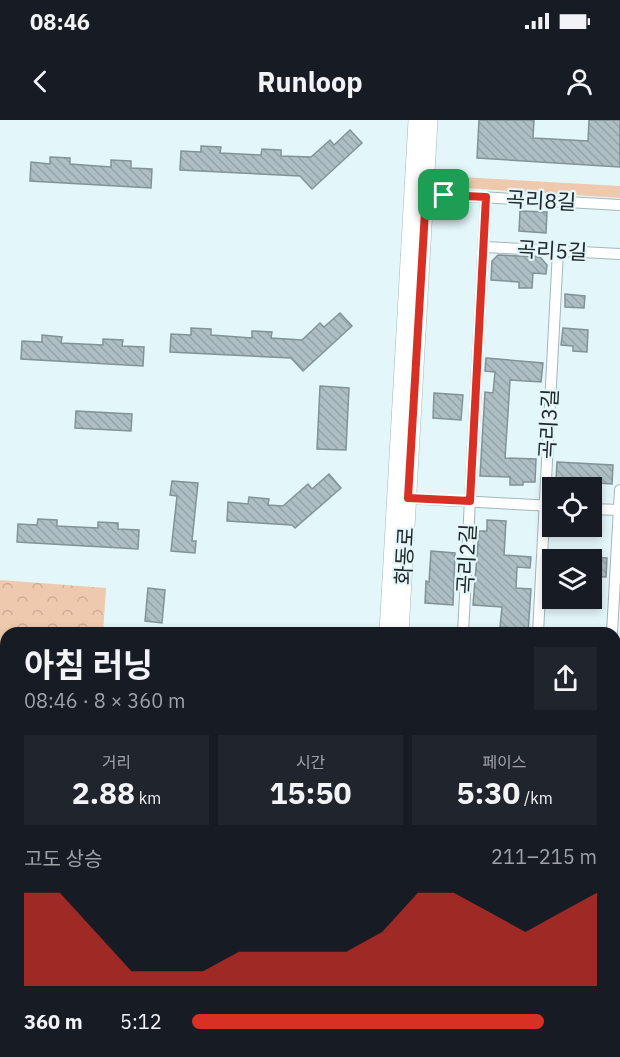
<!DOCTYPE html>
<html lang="ko">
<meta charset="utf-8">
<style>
body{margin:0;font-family:"IBM Plex Sans","Noto Sans KR",sans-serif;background:#20242c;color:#f1f3f6;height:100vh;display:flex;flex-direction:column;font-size:22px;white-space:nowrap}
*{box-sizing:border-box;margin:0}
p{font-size:20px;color:#9ea1a6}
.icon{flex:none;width:33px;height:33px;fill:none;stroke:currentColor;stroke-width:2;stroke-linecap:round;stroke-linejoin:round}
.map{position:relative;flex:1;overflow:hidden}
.details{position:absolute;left:0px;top:507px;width:621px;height:430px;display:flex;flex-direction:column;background:#171b24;border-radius:18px 18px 0 0;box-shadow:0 3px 9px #0003}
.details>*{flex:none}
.fabs{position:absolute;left:542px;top:357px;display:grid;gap:12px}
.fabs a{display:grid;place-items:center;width:60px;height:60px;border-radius:0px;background:#171b24;box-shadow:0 3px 9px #0003;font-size:30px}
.pin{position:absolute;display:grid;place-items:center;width:51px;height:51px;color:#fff;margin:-26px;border-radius:12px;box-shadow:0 3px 9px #0006}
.round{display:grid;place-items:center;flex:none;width:63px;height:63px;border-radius:0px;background:#20242c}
.overview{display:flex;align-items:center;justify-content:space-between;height:102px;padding:0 24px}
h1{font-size:33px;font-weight:700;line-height:45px}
.metrics{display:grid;grid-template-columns:repeat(3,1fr);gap:9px;height:102px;padding:6px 24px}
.metrics div{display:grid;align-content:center;border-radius:0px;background:#20242c;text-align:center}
.metrics b{font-size:30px;font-weight:700}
.metrics small{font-size:16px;font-weight:400}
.metrics p{font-size:16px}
.chart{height:168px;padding:12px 24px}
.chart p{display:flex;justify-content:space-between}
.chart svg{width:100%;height:108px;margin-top:6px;fill:#d93025;opacity:.7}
ul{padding:0 24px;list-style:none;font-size:20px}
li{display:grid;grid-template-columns:96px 72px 1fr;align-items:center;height:45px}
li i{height:15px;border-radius:8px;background:#d93025}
.status{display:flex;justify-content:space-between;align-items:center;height:42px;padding:0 30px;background:#171b24;direction:ltr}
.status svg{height:16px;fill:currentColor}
header{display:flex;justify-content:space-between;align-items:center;height:78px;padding:0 24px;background:#171b24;font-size:27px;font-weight:700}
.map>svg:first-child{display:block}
</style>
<div class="status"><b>08:46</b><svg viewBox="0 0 49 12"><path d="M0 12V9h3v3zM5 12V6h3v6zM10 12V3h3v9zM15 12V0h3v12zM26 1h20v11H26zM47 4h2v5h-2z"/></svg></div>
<header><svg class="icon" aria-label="back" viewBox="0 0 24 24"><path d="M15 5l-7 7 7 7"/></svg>Runloop<svg class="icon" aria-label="person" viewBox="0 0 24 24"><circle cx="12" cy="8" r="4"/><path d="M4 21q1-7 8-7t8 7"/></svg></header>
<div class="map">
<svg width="620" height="937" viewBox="0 0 620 937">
<defs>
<pattern id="forest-crowns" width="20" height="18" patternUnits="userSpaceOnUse" patternTransform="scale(1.5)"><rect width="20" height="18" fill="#efc9ad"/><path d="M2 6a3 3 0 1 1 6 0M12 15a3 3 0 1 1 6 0" fill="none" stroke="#cdad95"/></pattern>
<pattern id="building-back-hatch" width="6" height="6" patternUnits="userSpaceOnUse" patternTransform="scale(1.5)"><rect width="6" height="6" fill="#adbfc4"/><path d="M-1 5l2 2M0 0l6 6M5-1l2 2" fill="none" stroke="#95a4a8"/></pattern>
</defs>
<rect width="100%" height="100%" fill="#e3f6fa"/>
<polygon fill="#efc9ad" points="442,56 620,66 620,78 450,67"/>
<g fill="url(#forest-crowns)">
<polygon points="0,460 106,468 103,513 6,513 6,584 0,584"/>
<polygon points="620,893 620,937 595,937 595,932 615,932 615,897"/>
</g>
<g fill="url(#building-back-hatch)" stroke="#829397" stroke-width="1.5">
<polygon points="479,0 534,0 533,18 588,21 589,0 620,0 620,47 477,38"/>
<polygon points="350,10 362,23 312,69 300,56 180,50 181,31 201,32 201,26 221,27 220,33 261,35 262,29 281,30 281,36 311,37 330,20 334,25"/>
<polygon points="50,37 70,38 70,44 111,47 111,40 131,41 131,48 152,49 151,68 30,61 31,42 50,44"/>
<polygon points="520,91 547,92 546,113 519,111"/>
<polygon points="498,135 540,137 547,145 546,154 533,153 532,168 519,168 519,162 491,160 492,141"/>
<polygon points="565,174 585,176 584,188 565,187"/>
<polygon points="340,193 352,206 303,251 291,238 170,232 171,214 191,215 191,208 211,209 211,215 252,218 252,211 272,212 271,218 302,220 320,203 324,207"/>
<polygon points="563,208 588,210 587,232 573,231 573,226 561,225"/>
<polygon points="42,215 62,217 61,223 103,225 103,219 123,220 122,226 144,227 143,246 21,239 22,221 42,222"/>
<polygon points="486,238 543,243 541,262 510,260 508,293 505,338 536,339 535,362 523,362 523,365 510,365 510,357 480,356 485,272 493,273 495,252 485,251"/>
<polygon points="320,266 349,268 346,330 317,329"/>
<polygon points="434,273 463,275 461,300 433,298"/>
<polygon points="76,291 132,294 131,311 75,308"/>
<polygon points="557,342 613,345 612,364 556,360"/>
<polygon points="329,354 341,368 295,408 292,405 227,401 228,382 248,384 249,377 269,379 268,385 283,386 308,364 312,369"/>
<polygon points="172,361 198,363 192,421 196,421 195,433 171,431 177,376 170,375"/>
<polygon points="38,399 57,400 57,406 98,408 98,402 118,403 118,409 139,410 138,429 17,422 18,404 37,405"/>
<polygon points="487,400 506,401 504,435 531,437 530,448 517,447 516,468 531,469 528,513 514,513 515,508 500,507 502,487 473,485 479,411 487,411"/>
<polygon points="431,431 455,433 453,485 425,483 426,461 429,462"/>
<polygon points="591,437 607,438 606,457 591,456"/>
<polygon points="148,468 165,470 162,503 145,501"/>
</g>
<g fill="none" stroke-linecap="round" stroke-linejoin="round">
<g stroke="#a4b7bb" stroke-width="12">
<g id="street">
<polyline points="426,74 620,85"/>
<polyline points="484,127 620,134"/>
<polyline points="404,378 552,386"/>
<polyline points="591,389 620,390"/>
<polyline points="463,513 486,77"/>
<polyline points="538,513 558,131"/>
<polyline points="612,513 620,370"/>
<polyline points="615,645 620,645"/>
<polyline points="615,887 620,883"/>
<polyline points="436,937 436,932"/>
<polyline points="510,937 510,932"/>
<polyline points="587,937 588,932"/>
</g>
</g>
<g stroke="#a4b7bb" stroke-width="16">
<g id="secondary">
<polyline points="387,513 416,0"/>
<polyline points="401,513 430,0"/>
<polyline points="0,603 6,603"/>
<polyline points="0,617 6,617"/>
<polyline points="362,937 363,932"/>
<polyline points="377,937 377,932"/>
</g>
</g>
<use href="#street" stroke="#fff" stroke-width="10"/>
<use href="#secondary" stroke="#fff" stroke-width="15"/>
</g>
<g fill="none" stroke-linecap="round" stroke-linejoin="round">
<g stroke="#fff" stroke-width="12">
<polygon id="route" points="426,74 486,77 470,381 408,378"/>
</g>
<use href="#route" stroke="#d93025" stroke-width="8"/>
</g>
<g text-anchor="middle" stroke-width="4.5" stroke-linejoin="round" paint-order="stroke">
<g font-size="21" fill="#202729" stroke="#e3f6fa">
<text transform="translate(541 81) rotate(3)" y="7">곡리8길</text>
<text transform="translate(552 131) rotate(3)" y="7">곡리5길</text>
<text transform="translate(549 304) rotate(-87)" y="7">곡리3길</text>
<text transform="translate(405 436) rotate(-87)" y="7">화동로</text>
<text transform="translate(467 439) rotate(-87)" y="7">곡리2길</text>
</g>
</g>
</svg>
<div class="fabs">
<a><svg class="icon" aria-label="locate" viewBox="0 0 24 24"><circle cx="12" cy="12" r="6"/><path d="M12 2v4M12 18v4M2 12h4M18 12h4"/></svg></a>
<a><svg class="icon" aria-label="layers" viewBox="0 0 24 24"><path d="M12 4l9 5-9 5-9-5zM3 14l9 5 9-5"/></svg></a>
</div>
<div class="pin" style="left:444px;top:75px;background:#1e9e55"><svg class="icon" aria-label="arrive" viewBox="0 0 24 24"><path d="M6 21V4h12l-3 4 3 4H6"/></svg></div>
<section class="details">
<div class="overview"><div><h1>아침 러닝</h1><p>08:46 · 8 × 360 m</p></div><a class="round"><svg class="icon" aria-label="share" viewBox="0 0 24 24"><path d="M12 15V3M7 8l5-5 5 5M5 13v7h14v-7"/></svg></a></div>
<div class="metrics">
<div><p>거리</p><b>2.88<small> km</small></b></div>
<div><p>시간</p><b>15:50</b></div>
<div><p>페이스</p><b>5:30<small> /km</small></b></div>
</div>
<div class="chart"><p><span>고도 상승</span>211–215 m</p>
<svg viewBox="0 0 160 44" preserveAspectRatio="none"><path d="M0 44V6L10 6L20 22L30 38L40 38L50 38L60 30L70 30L80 30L90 30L100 22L110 6L120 6L130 14L140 22L150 14L160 6V44z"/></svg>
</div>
<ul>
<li><b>360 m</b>5:12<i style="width:87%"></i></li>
</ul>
</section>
</div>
